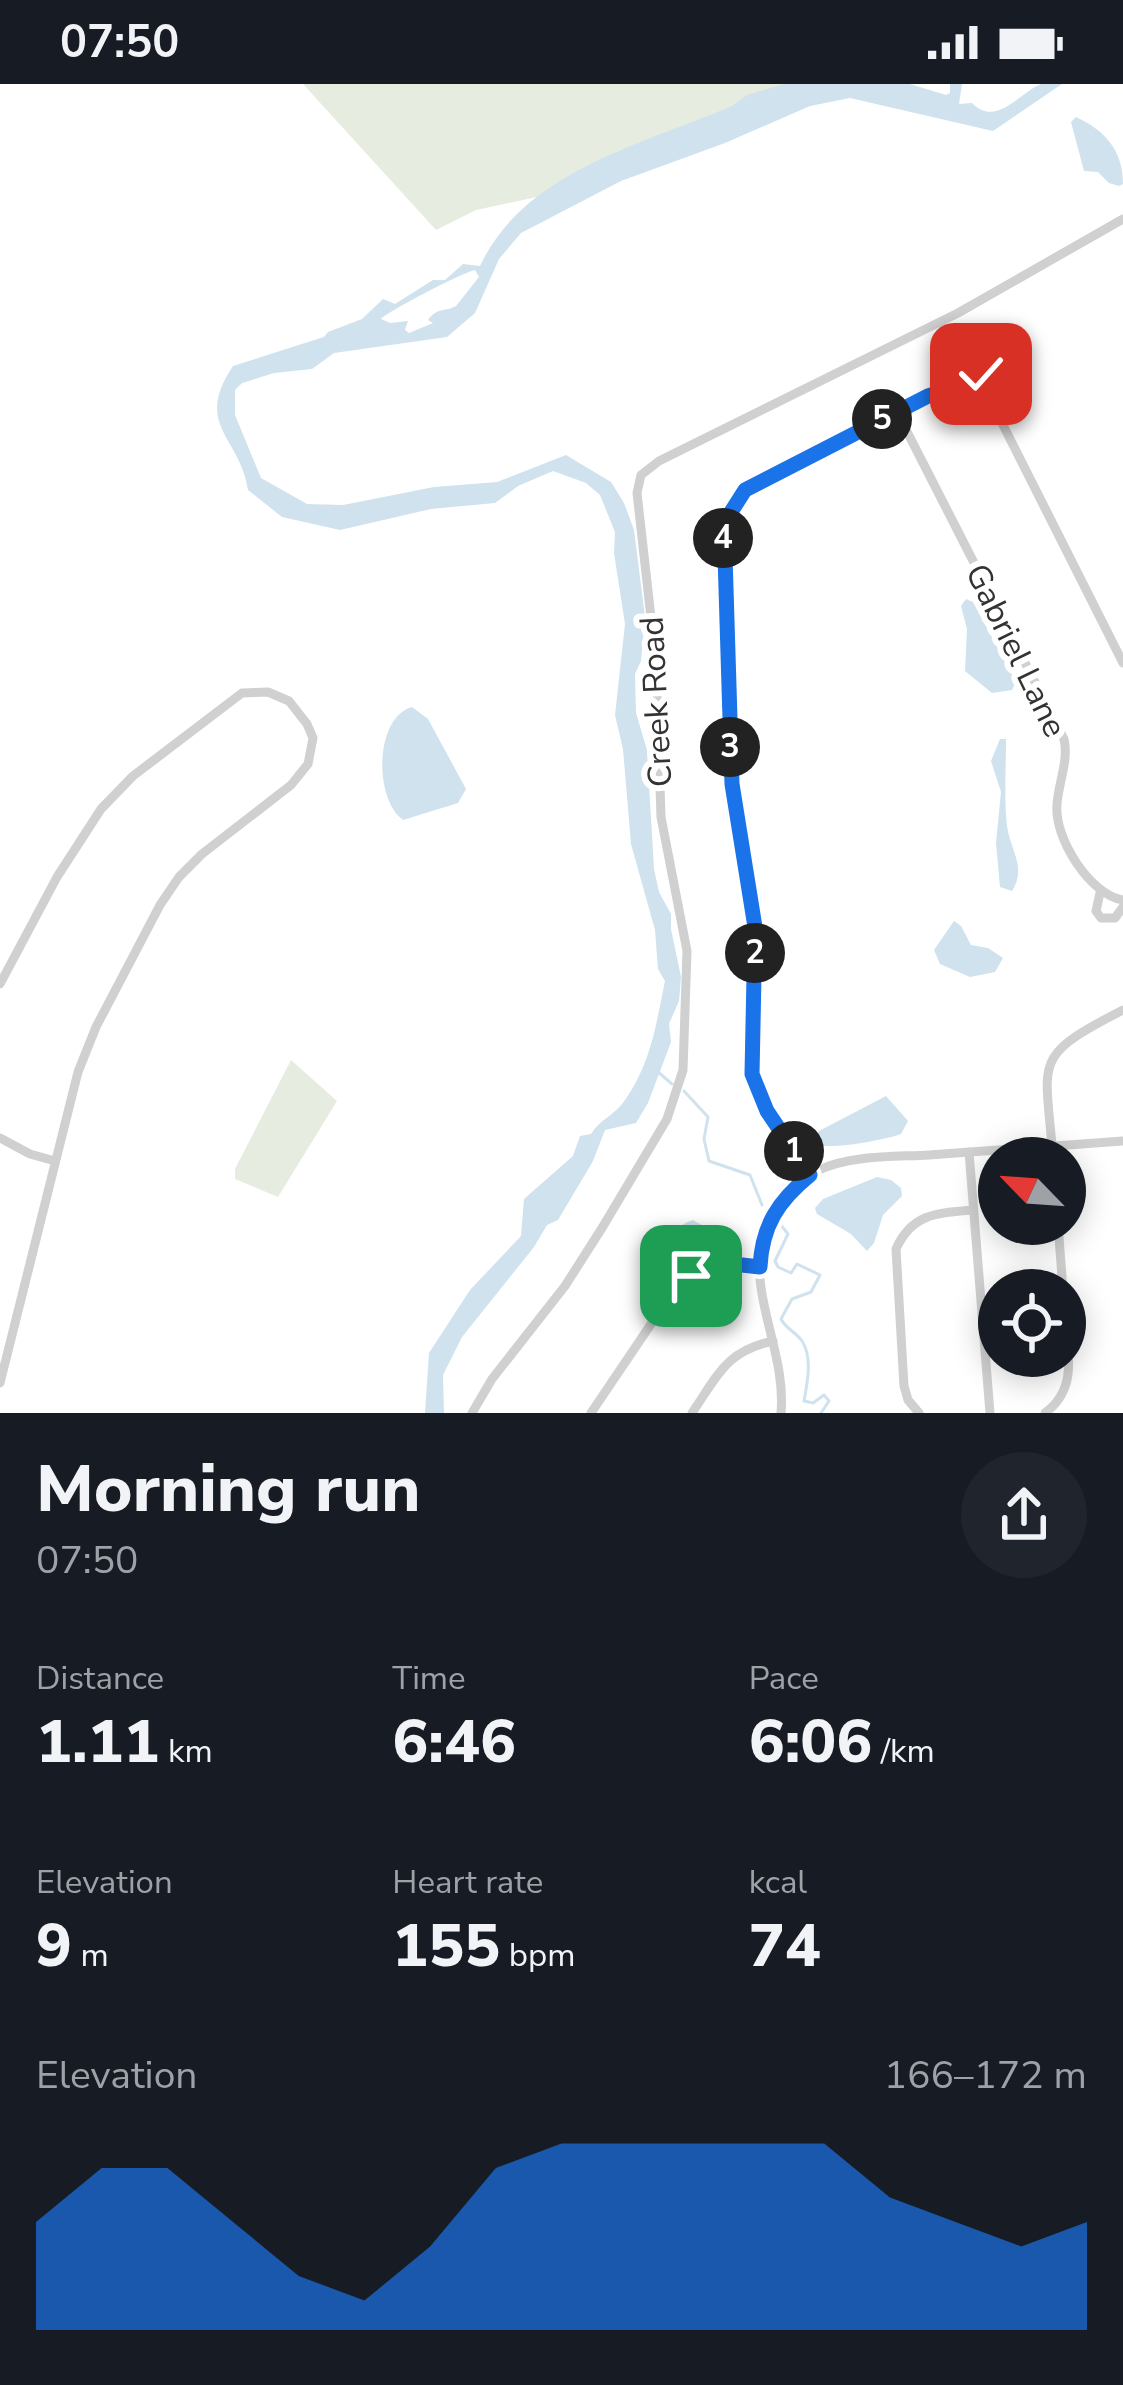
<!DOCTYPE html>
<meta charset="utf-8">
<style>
body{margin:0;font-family:"Nunito Sans",sans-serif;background:#20242c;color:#f1f3f6;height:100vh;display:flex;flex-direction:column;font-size:45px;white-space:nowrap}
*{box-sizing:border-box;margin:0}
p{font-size:39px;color:#9ea1a6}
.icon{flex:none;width:66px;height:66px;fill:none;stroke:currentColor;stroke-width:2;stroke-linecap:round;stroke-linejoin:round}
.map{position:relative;height:1329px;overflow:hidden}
.drawer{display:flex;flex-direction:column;background:#171b24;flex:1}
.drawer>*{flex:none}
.needle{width:78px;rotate:295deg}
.fabs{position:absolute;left:978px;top:1053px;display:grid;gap:24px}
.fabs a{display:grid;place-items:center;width:108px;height:108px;border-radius:50%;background:#171b24;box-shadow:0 6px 30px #0003;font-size:60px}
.pin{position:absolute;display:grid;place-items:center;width:102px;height:102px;color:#fff;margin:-51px;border-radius:24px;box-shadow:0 6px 18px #0006}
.km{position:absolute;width:60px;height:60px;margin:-30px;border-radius:50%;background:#222;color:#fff;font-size:33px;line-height:60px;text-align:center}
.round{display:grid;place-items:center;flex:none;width:126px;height:126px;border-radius:63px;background:#20242c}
.head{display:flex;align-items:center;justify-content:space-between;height:204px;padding:0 36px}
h1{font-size:66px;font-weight:800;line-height:90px}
.figures{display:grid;grid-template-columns:repeat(3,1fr);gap:18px;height:204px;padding:12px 36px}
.figures div{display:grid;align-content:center}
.figures b{font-size:60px;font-weight:800}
.figures small{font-size:33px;font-weight:400}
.figures p{font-size:33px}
.chart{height:336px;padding:24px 36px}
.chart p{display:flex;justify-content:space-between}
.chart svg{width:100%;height:216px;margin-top:12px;fill:#1a73e8;opacity:.7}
.status{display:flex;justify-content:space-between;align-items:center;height:84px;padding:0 60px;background:#171b24;direction:ltr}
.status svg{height:33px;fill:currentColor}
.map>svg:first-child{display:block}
</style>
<div class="status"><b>07:50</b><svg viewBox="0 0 49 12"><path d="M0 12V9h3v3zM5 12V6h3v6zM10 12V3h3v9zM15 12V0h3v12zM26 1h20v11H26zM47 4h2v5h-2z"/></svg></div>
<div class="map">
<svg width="1123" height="1329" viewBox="0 0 1123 1329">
<rect width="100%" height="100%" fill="#fff"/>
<g fill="#e6ecdf">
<polygon points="303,0 807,0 546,111 476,126 436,146"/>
<polygon points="291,976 337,1017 278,1113 235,1095 235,1085"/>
</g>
<g fill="#cfe2ee" fill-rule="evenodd">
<path d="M784,0H910L946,11L950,9V0H962L959,20L972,19C996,44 1019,9 1041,0C1048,0 1055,0 1062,0L993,47L850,14L810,22L725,59L621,97L521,149L499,175L475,229L447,253L334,269L312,285L274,289L242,299L235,306V331L261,394L307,420L343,421L434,403L497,398L566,371L611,398L624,419L634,446L645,533L641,577L635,590L636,629L647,666L654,785L659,808L671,830V845L681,893L679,917L669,940L671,958L648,1019L636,1039L605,1046L593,1077L558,1136L547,1141L534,1163L462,1253L443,1291L444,1329H425L429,1269L470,1206L521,1152L524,1115L573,1072L580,1052L591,1050C599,1036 615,1031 625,1016C651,979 656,941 665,897L658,885L655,846L631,760L623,665L615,631L625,540L614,469L615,448L600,411L586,399L553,387L518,402L495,419L431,425L340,446L282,433L248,406C240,352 193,342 233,282L324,253L328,248L362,235L383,215L395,220L433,196H445L463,180L480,182C524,87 644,60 732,22L747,11ZM475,186L479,193L456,222C445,228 437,223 428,236L433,239L409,249L405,246L408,237L390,239L381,235C387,228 463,188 475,186Z"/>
<path d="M1076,33C1106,47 1123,67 1123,100L1119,102L1109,99L1098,88L1084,87L1071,38Z"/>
<polygon points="966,515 973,518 1016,598 1012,606 992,609 965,587 967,545 961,522"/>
<path d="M412,623L428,635L466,705L458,719L403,736C374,715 374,634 412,623Z"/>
<path d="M1000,655H1006C1006,681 1004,718 1007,742C1010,765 1027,784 1012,807L1000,803L996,759L1001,708L991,677Z"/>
<polygon points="954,837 961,842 971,861 988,864 1003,874 995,888 970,893 940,880 934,866"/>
<path d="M886,1012L908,1037L901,1050C880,1057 835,1065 815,1061L813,1055L819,1047Z"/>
<polygon points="877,1093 891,1096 901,1104 902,1112 883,1131 874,1159 867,1167 851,1150 817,1130 815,1124 823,1115"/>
<path d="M693,1136L710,1146L717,1160L710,1168L669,1183L659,1173C667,1156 674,1142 693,1136Z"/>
</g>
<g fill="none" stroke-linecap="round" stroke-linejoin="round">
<g stroke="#cfe2ee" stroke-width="3">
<polyline points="657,987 672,1000"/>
<polyline points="684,1007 708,1033 704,1055 709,1077 750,1091 762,1121"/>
<polyline points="543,1127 559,1105"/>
<path d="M780,1140L788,1150L775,1177L778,1183L791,1189L797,1180L820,1191L811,1208L792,1215L781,1235C786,1245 796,1248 802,1257C813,1274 807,1300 804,1317L813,1319L824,1311L829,1317L821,1329"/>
</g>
<g stroke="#d0d0d0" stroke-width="9">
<polyline points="954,304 962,289 976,286 984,296 980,313"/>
<path d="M897,328L1064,655C1069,678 1058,699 1057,721C1054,754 1090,811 1123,816"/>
<polyline points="1100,809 1096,827 1101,834 1115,834 1123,823"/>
<polyline points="0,900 57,793 101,725 133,692 242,609 268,608 289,617 307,640 313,654 308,680 291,701 202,770 179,793 160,821 96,943 78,988 0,1299"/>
<polyline points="0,1054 30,1070 55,1077"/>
<polyline points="969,1068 990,1329"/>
<path d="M1053,1074C1046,976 1029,974 1123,926"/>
<path d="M810,1091L767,1027L752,990L755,843L732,701L722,460L724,439L745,406L928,312C955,300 979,306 998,331L1123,579"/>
<polyline points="1058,1140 1063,1206"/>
<polyline points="472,1329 492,1295 565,1202 602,1144 667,1035 683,986 687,867 661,733 656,578 637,409 641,391 659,377 958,229 1123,135"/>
<path d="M591,1329L678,1200C702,1185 731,1178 759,1183"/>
<path d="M692,1329C718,1291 726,1267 773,1257"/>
<path d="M781,1329C786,1272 754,1222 760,1165C764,1133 789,1100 819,1086C852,1071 893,1073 929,1071C993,1066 1058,1062 1123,1057"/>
<path d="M919,1329L908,1316L904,1302L896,1165C912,1129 938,1129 973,1126"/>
<path d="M1045,1329C1078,1305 1068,1269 1065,1233"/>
</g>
</g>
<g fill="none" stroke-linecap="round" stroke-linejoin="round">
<g stroke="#fff" stroke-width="24">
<path id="route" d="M691,1192L733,1180L760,1183C762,1142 778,1117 810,1091L767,1027L752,990L755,843L732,700L724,439L745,406L928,312L954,304L962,289L970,285L981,290"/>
</g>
<use href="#route" stroke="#1a73e8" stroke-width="15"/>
</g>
<g text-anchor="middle" stroke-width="12" stroke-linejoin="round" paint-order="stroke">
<g font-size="33" fill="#333" stroke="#fff">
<text transform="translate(1017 566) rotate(64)" y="12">Gabriel Lane</text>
<text transform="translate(655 618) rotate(-93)" y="12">Creek Road</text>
</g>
</g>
</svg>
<div class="fabs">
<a><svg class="needle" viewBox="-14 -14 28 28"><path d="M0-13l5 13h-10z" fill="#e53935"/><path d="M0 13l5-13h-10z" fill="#9ea1a6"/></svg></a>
<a><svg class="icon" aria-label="locate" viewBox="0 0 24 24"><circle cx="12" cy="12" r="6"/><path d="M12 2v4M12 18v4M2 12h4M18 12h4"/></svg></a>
</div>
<div class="pin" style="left:691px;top:1192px;background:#1e9e55"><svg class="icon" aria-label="arrive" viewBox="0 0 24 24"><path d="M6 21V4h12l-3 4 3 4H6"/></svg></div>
<div class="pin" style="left:981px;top:290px;background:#d93025"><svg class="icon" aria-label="check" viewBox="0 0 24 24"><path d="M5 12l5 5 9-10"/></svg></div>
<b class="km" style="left:794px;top:1067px">1</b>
<b class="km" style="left:755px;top:869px">2</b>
<b class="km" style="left:730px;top:663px">3</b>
<b class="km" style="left:723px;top:454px">4</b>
<b class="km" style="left:882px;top:335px">5</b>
</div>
<section class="drawer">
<div class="head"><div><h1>Morning run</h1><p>07:50</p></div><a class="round"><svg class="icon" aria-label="share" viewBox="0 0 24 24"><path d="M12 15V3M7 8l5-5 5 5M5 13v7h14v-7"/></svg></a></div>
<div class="figures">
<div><p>Distance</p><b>1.11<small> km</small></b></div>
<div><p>Time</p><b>6:46</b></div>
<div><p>Pace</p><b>6:06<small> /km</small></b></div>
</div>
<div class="figures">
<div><p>Elevation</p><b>9<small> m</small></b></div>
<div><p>Heart rate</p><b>155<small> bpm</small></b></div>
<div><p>kcal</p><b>74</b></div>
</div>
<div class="chart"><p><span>Elevation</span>166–172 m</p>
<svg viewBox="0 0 160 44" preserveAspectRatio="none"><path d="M0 44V22L10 11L20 11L30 22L40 33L50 38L60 27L70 11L80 6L90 6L100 6L110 6L120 6L130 17L140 22L150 27L160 22V44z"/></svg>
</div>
</section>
